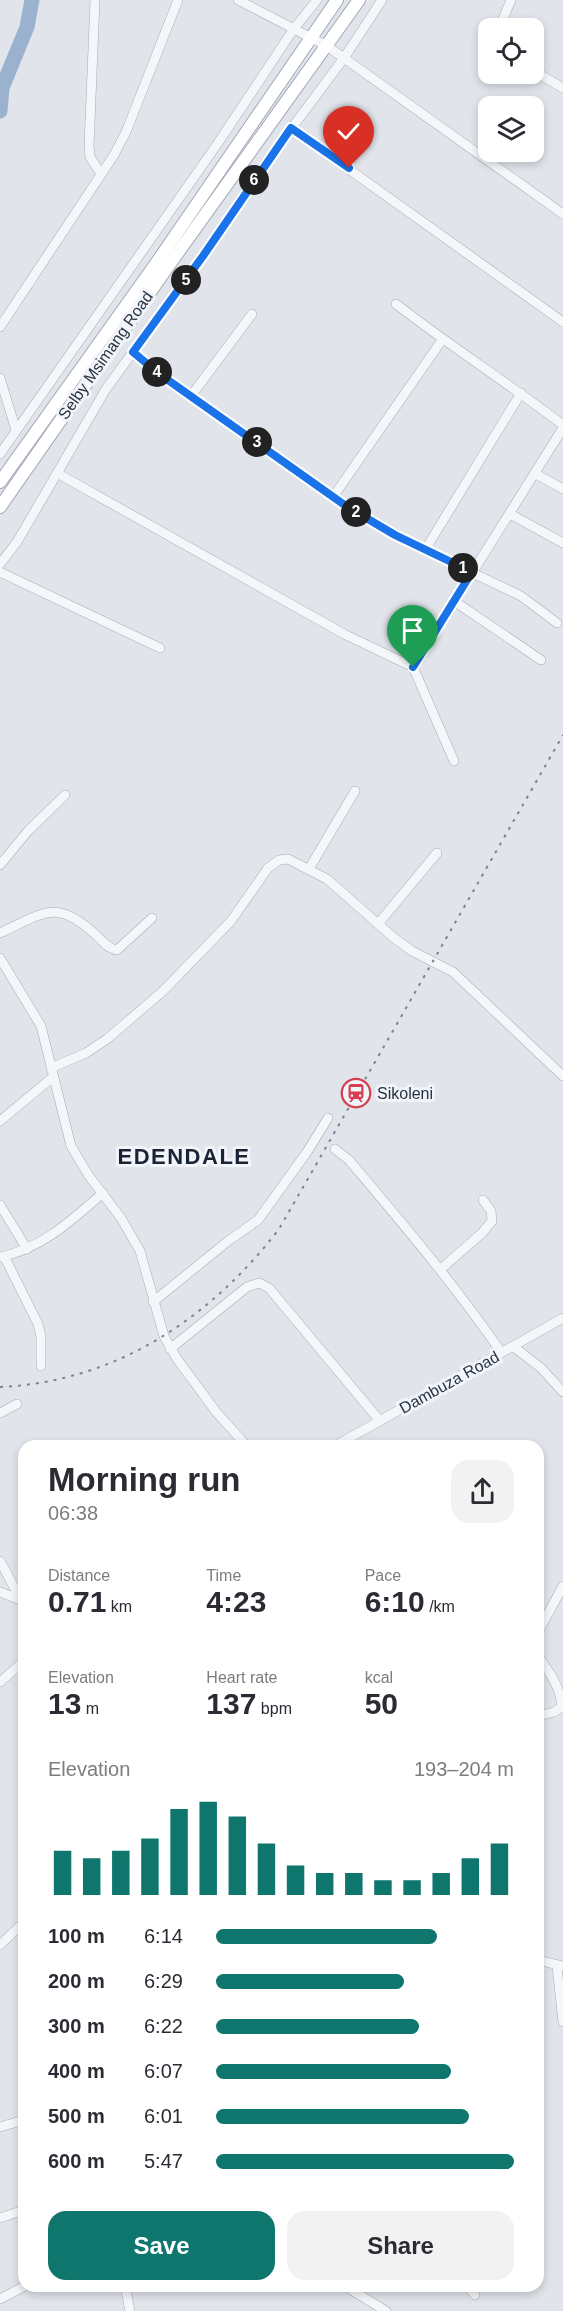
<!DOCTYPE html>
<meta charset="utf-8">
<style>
body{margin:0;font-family:Arial,sans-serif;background:#f2f2f3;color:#2b2b33;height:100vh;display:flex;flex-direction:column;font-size:22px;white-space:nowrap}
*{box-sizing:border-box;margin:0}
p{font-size:20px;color:#7c7c81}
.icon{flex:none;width:33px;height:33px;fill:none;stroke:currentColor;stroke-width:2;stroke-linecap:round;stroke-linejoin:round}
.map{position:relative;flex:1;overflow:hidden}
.side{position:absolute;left:18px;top:1440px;width:526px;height:852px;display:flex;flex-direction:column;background:#fff;border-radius:18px;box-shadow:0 3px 9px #0003}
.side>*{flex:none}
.tools{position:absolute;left:478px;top:18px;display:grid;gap:12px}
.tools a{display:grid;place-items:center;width:66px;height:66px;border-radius:12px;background:#fff;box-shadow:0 3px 9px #0003;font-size:30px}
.pin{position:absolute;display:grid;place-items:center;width:51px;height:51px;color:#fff;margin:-62px -26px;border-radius:50% 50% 50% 0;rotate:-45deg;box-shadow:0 0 6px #0007}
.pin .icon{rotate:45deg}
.km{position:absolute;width:30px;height:30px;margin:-15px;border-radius:50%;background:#222;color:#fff;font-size:16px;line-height:30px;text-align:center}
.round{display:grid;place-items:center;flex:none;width:63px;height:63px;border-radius:18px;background:#f2f2f3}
.headline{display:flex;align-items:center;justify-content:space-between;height:102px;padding:0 30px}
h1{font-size:33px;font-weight:600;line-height:45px}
.figures{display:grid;grid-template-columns:repeat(3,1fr);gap:9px;height:102px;padding:6px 30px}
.figures div{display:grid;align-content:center}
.figures b{font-size:30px;font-weight:600}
.figures small{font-size:16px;font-weight:400}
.figures p{font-size:16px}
.chart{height:168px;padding:12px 30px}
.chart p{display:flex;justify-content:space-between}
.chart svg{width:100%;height:108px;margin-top:6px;stroke:#0f766e;stroke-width:6}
.cta{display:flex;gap:12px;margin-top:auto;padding:12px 30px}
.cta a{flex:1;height:69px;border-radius:18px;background:#0f766e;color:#fff;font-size:24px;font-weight:600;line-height:69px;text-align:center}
.cta a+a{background:#f2f2f3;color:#2b2b33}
ul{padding:0 30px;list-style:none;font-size:20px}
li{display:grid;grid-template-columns:96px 72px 1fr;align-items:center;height:45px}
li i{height:15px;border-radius:8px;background:#0f766e}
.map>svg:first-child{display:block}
</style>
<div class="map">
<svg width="563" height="2311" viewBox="0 0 563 2311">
<rect width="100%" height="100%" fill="#e1e5eb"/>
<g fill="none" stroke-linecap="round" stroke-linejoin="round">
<polyline stroke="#9ab2cd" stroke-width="15" points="0,111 2,88 27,27 32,0"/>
<g stroke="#a6acb6" stroke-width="10">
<g id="minor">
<polyline points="95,0 89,146 90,157 101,174"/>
<polyline points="238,0 327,46 563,214"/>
<polyline points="499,28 511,0"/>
<polyline points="534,71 563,88"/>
<polyline points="291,128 563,322"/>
<path d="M396,304C450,346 508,383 563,425"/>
<polyline points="0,327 114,155 126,132 178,0"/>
<polyline points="133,352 158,373 346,506 414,545 521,596 557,623"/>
<polyline points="0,378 16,430"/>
<polyline points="191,396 252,314"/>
<polyline points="0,454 218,143 293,30 317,0"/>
<polyline points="57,473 344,634 413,667 454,761"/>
<polyline points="536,474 563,489"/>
<polyline points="333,497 442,340"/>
<polyline points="510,514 563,543"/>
<polyline points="425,550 521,393"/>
<polyline points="0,564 17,542 106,389 203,256 259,172 344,58 382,0"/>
<polyline points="0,572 160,648"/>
<polyline points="454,601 541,660"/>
<polyline points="413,667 563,428"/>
<polyline points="0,865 28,831 65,795"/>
<polyline points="309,869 355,791"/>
<polyline points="378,924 437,853"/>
<path d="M0,933C44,913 56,897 98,937C104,942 108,949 117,950L152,918"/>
<polyline points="0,958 41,1026 71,1146 89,1176 121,1218 140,1251 164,1336 177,1359 217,1413 247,1446"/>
<polyline points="51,1068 86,1053 107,1039 127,1022 163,991 231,921 268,868 279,860 288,859 327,879 394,938 412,951 453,972 563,1076"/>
<polyline points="0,1121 53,1077"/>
<path d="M335,1149L349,1160C402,1223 455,1285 501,1352"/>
<polyline points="0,1205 27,1249"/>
<polyline points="4,1256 38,1324 41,1337 41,1366"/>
<path d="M0,1257C41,1249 72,1220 103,1193"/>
<polyline points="441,1269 482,1233 492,1221 491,1211 483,1200"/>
<polyline points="153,1302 228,1241 258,1220 307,1152 328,1118"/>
<polyline points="514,1347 541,1368 563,1392"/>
<polyline points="170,1349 247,1287 259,1283 269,1288 380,1421"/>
<polyline points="0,1413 17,1404"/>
<polyline points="335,1446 563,1318"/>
<polyline points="0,1561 21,1600"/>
<polyline points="0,1592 23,1601"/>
<polyline points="538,1632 563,1586"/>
<path d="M538,1656C548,1670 563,1690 561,1708L554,1712L538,1716"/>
<polyline points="0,1682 24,1661"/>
<polyline points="0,1945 24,1922"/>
<polyline points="538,1960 562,1966"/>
<polyline points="557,1966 563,2022"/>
<polyline points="0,2127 24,2120"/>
<polyline points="0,2218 24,2210"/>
<polyline points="125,2286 130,2311"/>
<polyline points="345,2286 386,2311"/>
<polyline points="467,2286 475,2295"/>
<polyline points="0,2299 25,2286"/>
</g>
</g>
<g stroke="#a0a9b7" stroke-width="14">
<g id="major">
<polyline points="0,482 155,265 337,0"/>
<polyline points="0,507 169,265 359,0"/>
</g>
</g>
<use href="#minor" stroke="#f4f6f9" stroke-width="9"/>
<use href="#major" stroke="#fff" stroke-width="12"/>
<path stroke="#7a8496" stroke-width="2" stroke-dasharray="3 6" stroke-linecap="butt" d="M0,1387C115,1382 210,1319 279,1229L563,735"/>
</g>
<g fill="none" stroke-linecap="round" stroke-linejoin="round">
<g stroke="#fff" stroke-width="12">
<polyline id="route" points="349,168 291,128 203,256 133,352 158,373 346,506 395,535 472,572 413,667"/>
</g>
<use href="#route" stroke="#1a73e8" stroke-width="8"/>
</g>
<defs>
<g id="station-ring" transform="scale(1.5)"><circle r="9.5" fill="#f1f4f8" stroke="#d73f53" stroke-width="1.5"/><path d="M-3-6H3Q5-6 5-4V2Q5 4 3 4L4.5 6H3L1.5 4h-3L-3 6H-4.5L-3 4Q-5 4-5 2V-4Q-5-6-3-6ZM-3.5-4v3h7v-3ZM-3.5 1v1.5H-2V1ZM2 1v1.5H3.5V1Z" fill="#d73f53"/></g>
</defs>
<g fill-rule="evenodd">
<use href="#station-ring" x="356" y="1093"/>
</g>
<g text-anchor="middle" stroke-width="6" stroke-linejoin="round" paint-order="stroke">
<g font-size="16" fill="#283244" stroke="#f1f4f8">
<text transform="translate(105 355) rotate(-55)" y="6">Selby Msimang Road</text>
<text transform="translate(449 1382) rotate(-29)" y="6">Dambuza Road</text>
</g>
<g font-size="16" fill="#283244" stroke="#f1f4f8" text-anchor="start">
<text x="377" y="1099">Sikoleni</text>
</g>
<g font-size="22" font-weight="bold" letter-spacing="1.5" fill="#1a2335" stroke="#f1f4f8">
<text x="184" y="1164">EDENDALE</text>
</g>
</g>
</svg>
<div class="tools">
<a><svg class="icon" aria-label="locate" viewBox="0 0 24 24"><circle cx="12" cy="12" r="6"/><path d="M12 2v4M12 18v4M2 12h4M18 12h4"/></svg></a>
<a><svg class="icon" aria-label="layers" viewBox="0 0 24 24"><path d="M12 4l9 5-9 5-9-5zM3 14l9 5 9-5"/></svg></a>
</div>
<div class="pin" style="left:413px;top:667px;background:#1e9e55"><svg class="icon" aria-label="arrive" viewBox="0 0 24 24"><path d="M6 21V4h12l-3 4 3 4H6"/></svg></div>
<div class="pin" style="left:349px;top:168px;background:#d93025"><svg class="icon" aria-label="check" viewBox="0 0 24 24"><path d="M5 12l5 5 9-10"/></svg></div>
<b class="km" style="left:463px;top:568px">1</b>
<b class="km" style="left:356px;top:512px">2</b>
<b class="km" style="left:257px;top:442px">3</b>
<b class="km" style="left:157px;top:372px">4</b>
<b class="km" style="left:186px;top:280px">5</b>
<b class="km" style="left:254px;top:180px">6</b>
<section class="side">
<div class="headline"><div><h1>Morning run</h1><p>06:38</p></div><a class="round"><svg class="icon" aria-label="share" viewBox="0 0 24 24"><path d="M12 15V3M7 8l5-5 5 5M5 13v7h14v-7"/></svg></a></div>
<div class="figures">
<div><p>Distance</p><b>0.71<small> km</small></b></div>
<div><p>Time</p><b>4:23</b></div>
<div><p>Pace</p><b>6:10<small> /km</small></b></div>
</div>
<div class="figures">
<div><p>Elevation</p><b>13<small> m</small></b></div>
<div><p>Heart rate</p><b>137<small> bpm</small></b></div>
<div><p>kcal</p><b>50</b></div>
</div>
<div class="chart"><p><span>Elevation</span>193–204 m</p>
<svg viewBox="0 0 160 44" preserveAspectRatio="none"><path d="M5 44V26M15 44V29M25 44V26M35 44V21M45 44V9M55 44V6M65 44V12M75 44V23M85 44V32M95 44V35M105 44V35M115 44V38M125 44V38M135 44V35M145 44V29M155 44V23"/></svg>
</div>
<ul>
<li><b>100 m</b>6:14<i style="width:74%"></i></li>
<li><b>200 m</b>6:29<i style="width:63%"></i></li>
<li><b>300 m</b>6:22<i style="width:68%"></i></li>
<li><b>400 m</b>6:07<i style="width:79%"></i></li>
<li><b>500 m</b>6:01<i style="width:85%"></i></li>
<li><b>600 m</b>5:47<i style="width:100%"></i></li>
</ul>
<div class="cta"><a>Save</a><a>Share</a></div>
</section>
</div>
